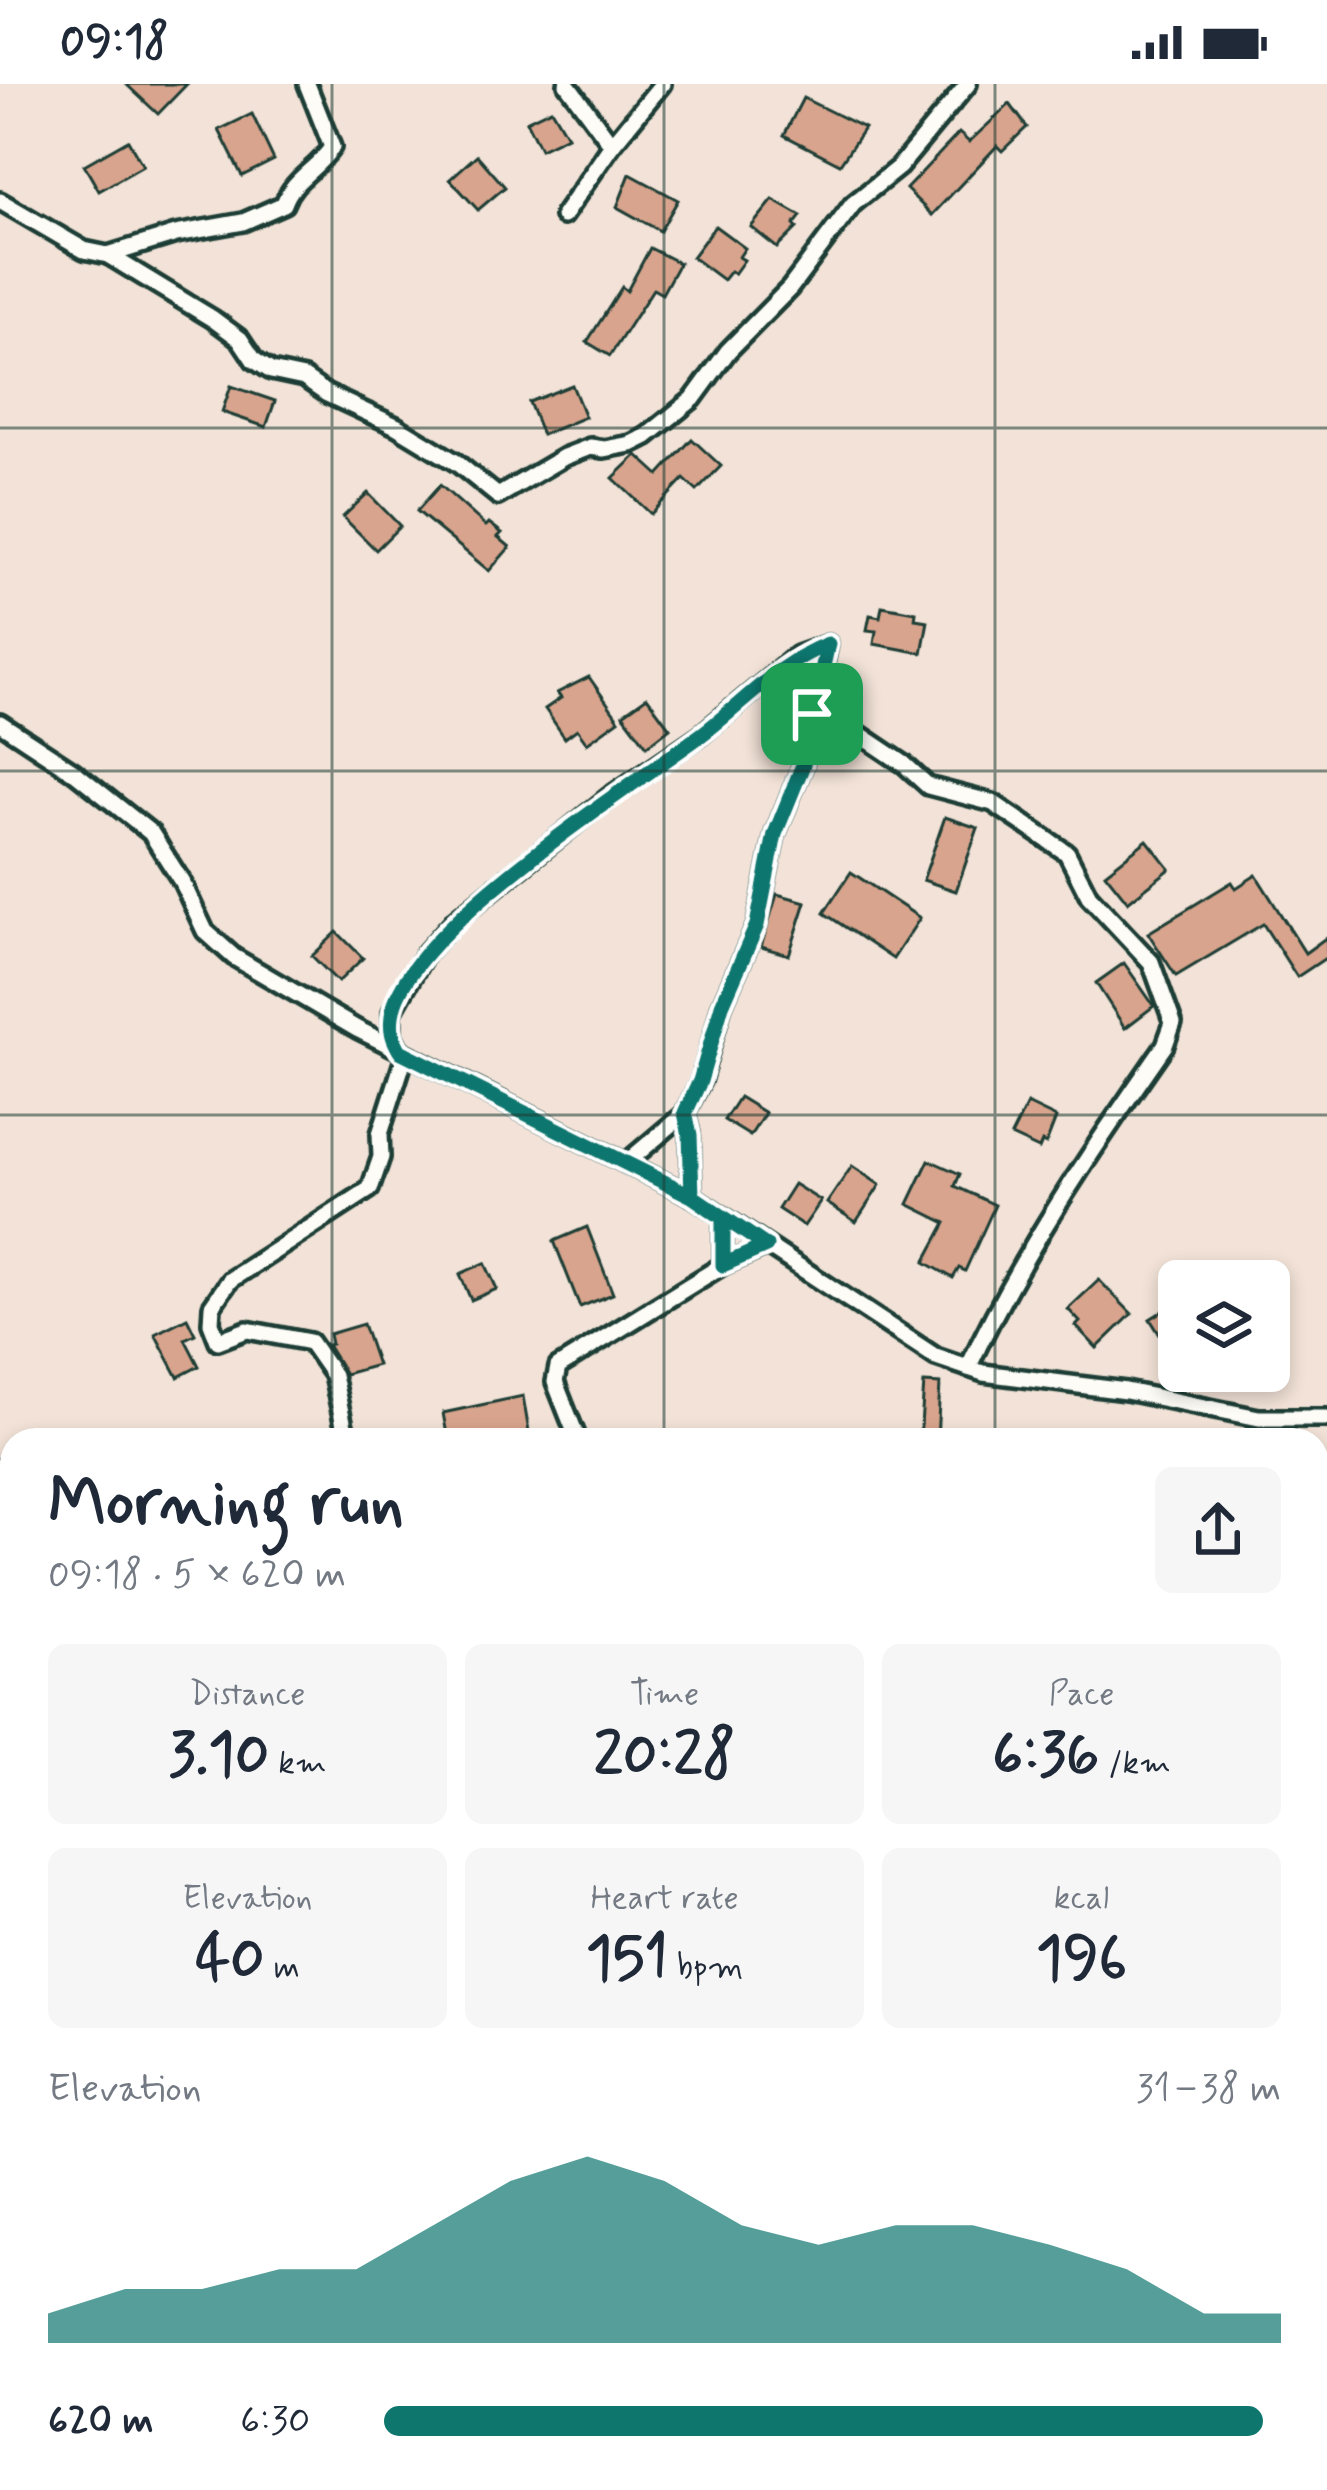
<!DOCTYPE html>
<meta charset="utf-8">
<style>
body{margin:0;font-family:Mynerve,sans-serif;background:#f6f6f7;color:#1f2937;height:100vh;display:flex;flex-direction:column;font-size:45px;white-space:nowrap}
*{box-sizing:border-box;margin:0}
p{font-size:39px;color:#747a83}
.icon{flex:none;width:66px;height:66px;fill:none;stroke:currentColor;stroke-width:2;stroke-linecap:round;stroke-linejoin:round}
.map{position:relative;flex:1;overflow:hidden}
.details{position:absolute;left:0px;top:1344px;width:1329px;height:1062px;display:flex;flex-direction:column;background:#fff;border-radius:36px 36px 0 0;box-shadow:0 6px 18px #0003}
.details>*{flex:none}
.controls{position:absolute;left:1158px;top:1176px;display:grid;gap:24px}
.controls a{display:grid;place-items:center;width:132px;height:132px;border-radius:18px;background:#fff;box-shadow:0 6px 18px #0003;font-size:60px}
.pin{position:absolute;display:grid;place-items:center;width:102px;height:102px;color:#fff;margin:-51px;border-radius:24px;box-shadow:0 6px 18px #0006}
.round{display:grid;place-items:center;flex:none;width:126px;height:126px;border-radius:18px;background:#f6f6f7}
.headline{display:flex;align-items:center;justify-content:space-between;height:204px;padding:0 48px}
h1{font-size:66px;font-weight:700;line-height:90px}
.figures{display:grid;grid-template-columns:repeat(3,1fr);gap:18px;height:204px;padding:12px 48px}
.figures div{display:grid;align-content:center;border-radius:18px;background:#f6f6f7;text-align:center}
.figures b{font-size:60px;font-weight:700}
.figures small{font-size:33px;font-weight:400}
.figures p{font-size:33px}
.chart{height:336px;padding:24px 48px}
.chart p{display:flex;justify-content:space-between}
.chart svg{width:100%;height:216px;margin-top:12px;fill:#0f766e;opacity:.7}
ul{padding:0 48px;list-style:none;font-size:39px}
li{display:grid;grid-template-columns:192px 144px 1fr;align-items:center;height:90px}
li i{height:30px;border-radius:15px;background:#0f766e}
.status{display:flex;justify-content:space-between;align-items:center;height:84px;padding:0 60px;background:#fff;direction:ltr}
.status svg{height:33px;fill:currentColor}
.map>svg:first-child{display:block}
</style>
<div class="status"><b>09:18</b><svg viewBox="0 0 49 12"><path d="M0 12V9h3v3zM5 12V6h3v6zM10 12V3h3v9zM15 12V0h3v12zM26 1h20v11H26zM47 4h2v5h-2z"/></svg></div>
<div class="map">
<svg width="1327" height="2406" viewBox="0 0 1327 2406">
<rect width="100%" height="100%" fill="#f2e2d7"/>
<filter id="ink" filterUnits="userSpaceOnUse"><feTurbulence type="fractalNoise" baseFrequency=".00833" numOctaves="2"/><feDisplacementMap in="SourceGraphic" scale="24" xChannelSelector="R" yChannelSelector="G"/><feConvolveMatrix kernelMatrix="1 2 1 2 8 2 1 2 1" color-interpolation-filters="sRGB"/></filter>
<g filter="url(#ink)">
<g fill="#d8a48d" stroke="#1f3d34" stroke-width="3">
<polygon points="126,0 187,0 158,30"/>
<polygon points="803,14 864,44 840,80 784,51"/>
<polygon points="1010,20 1027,43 1002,67 997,62 932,131 906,105 959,49 969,58"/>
<polygon points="551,25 567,52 540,65 526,37"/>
<polygon points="252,30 274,76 242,92 219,46"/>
<polygon points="128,56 143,82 99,107 84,81"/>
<polygon points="477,71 505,103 478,126 450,95"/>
<polygon points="630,90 678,116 660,147 617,123"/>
<polygon points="773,116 801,132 794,141 797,144 777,164 751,143"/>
<polygon points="715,142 745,164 739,173 744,176 734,190 730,187 723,196 692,173"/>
<polygon points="650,164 679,179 662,210 653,205 610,272 587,258 622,203 627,207"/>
<polygon points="572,301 585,333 542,351 529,318"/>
<polygon points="231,302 275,317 266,343 222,328"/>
<polygon points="692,355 721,382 697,407 684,395 651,430 613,394 637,371 659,391"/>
<polygon points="440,401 486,442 489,439 502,449 498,453 510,463 489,487 417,427"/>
<polygon points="368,409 400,442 376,466 343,433"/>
<polygon points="882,522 916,528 915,535 928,537 922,569 874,560 876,547 867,546 870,531 880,533"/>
<polygon points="589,593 619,636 587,659 577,645 565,654 545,625 561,614 557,609"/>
<polygon points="647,613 670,644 647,662 623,630"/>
<polygon points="945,733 978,744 956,807 923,796"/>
<polygon points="1147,756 1170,785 1128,818 1105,789"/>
<polygon points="851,788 920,834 893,875 824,829"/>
<polygon points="1256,791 1305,869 1327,853 1327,873 1297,893 1263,840 1176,892 1148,849 1232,798 1236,804"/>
<polygon points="777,810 806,818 789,871 761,863"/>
<polygon points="337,848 363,874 338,898 312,872"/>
<polygon points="1124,879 1154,922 1125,944 1096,899"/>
<polygon points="739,1013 765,1029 750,1052 724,1036"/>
<polygon points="1027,1020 1056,1034 1046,1060 1042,1058 1039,1065 1011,1052"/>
<polygon points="929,1076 960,1090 955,1102 995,1121 965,1187 959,1184 953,1194 925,1178 946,1139 908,1120"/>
<polygon points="852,1082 880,1101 856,1138 827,1119"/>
<polygon points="794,1100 821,1117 804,1142 778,1125"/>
<polygon points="587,1143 613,1210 580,1223 554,1157"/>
<polygon points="485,1179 497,1205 471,1216 460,1190"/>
<polygon points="1099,1196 1132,1230 1097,1264 1076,1242 1080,1238 1068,1225"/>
<polygon points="1179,1217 1179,1281 1150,1235"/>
<polygon points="187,1234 195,1250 185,1255 199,1282 178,1293 155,1250"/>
<polygon points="363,1240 377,1281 345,1290 327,1261 331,1260 329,1250"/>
<polygon points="924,1299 940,1300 937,1356 920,1356"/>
<polygon points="523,1312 529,1348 492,1356 448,1356 443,1329"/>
</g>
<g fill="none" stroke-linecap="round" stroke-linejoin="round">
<g stroke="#1f3d34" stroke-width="24">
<g id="street">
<polyline points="612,61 662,0"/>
<path d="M0,117L84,166L108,171L176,150L243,138L284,120C293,94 317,86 332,63L307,0"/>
<polyline points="563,132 612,61 567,0"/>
<polyline points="108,171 213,235 240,255 254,276 271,287 304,294 327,310 396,342 457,379 498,412 564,373 590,363 604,365 631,360 647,352 693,315 728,267 790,204 853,120 899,83 968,0"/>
<path d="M812,630L831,631L904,680L928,702L993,719L1067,769L1089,812L1151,878L1173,939L1165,961C1093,1064 1021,1170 968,1284"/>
<polyline points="0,639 73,687 151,749 182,798 205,847 234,873 357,945 692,1112 936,1273 983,1289 1126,1307 1259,1334 1327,1334"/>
<polyline points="685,1029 690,1050 692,1112"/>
<polyline points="723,1181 767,1162"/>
<polyline points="347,1356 333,1291 310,1258 247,1246 218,1257 211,1239 212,1222 230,1196 370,1105 381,1073 380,1050 404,975 392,951 392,928 425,870 455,836 609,713 702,650 797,571 828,560 803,681 775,750 757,841 722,921 701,997 685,1029 626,1079"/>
<polyline points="578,1356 555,1298 558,1283 723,1181 723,1134"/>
<polyline points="0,2106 12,2099"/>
<polyline points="300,2394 305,2406"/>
<polyline points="234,2406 260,2394"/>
</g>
</g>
<g stroke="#1f3d34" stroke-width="36">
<g id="highway">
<polyline points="1317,1818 1327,1814"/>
<polyline points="58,2406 84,2394"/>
</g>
</g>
<use href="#street" stroke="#fdfcf7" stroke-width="15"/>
<use href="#highway" stroke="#fdde96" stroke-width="27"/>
</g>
</g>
<g fill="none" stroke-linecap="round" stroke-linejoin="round" filter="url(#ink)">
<g stroke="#fff" stroke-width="24">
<path id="route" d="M812,630L828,560C778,579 744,619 701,651C632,702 401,849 392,932C390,947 393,955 400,967L692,1112L766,1162L723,1181V1134L692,1112L690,1051L685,1029L700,997L722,921L757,841L775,750L803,681L812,630"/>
</g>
<use href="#route" stroke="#0f766e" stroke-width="15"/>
</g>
<path fill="none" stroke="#1f3d34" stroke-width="3" stroke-opacity="0.55" d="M332,0V1356M664,0V1356M995,0V1356M0,344H1327M0,687H1327M0,1031H1327M0,1375H12M1317,1375H1327M0,1719H12M1317,1719H1327M0,2062H12M1317,2062H1327M332,2394V2406M664,2394V2406M995,2394V2406"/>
</svg>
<div class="controls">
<a><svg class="icon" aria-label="layers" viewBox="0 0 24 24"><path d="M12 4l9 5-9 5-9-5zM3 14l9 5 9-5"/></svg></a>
</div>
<div class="pin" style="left:812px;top:630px;background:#1e9e55"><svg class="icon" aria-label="arrive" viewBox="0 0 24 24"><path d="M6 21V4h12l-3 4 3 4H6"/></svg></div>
<section class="details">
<div class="headline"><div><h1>Morning run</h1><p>09:18 · 5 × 620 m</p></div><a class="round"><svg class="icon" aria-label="share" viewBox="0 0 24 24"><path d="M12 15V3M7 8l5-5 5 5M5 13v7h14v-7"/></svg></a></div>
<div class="figures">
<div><p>Distance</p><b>3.10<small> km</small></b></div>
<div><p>Time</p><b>20:28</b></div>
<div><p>Pace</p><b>6:36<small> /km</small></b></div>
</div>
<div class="figures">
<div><p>Elevation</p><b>40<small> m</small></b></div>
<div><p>Heart rate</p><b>151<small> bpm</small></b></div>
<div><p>kcal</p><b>196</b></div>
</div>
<div class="chart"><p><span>Elevation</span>31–38 m</p>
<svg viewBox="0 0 160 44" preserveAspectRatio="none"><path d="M0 44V38L10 33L20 33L30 29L40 29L50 20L60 11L70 6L80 11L90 20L100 24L110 20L120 20L130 24L140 29L150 38L160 38V44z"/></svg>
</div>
<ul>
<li><b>620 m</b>6:30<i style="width:98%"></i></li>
</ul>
</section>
</div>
